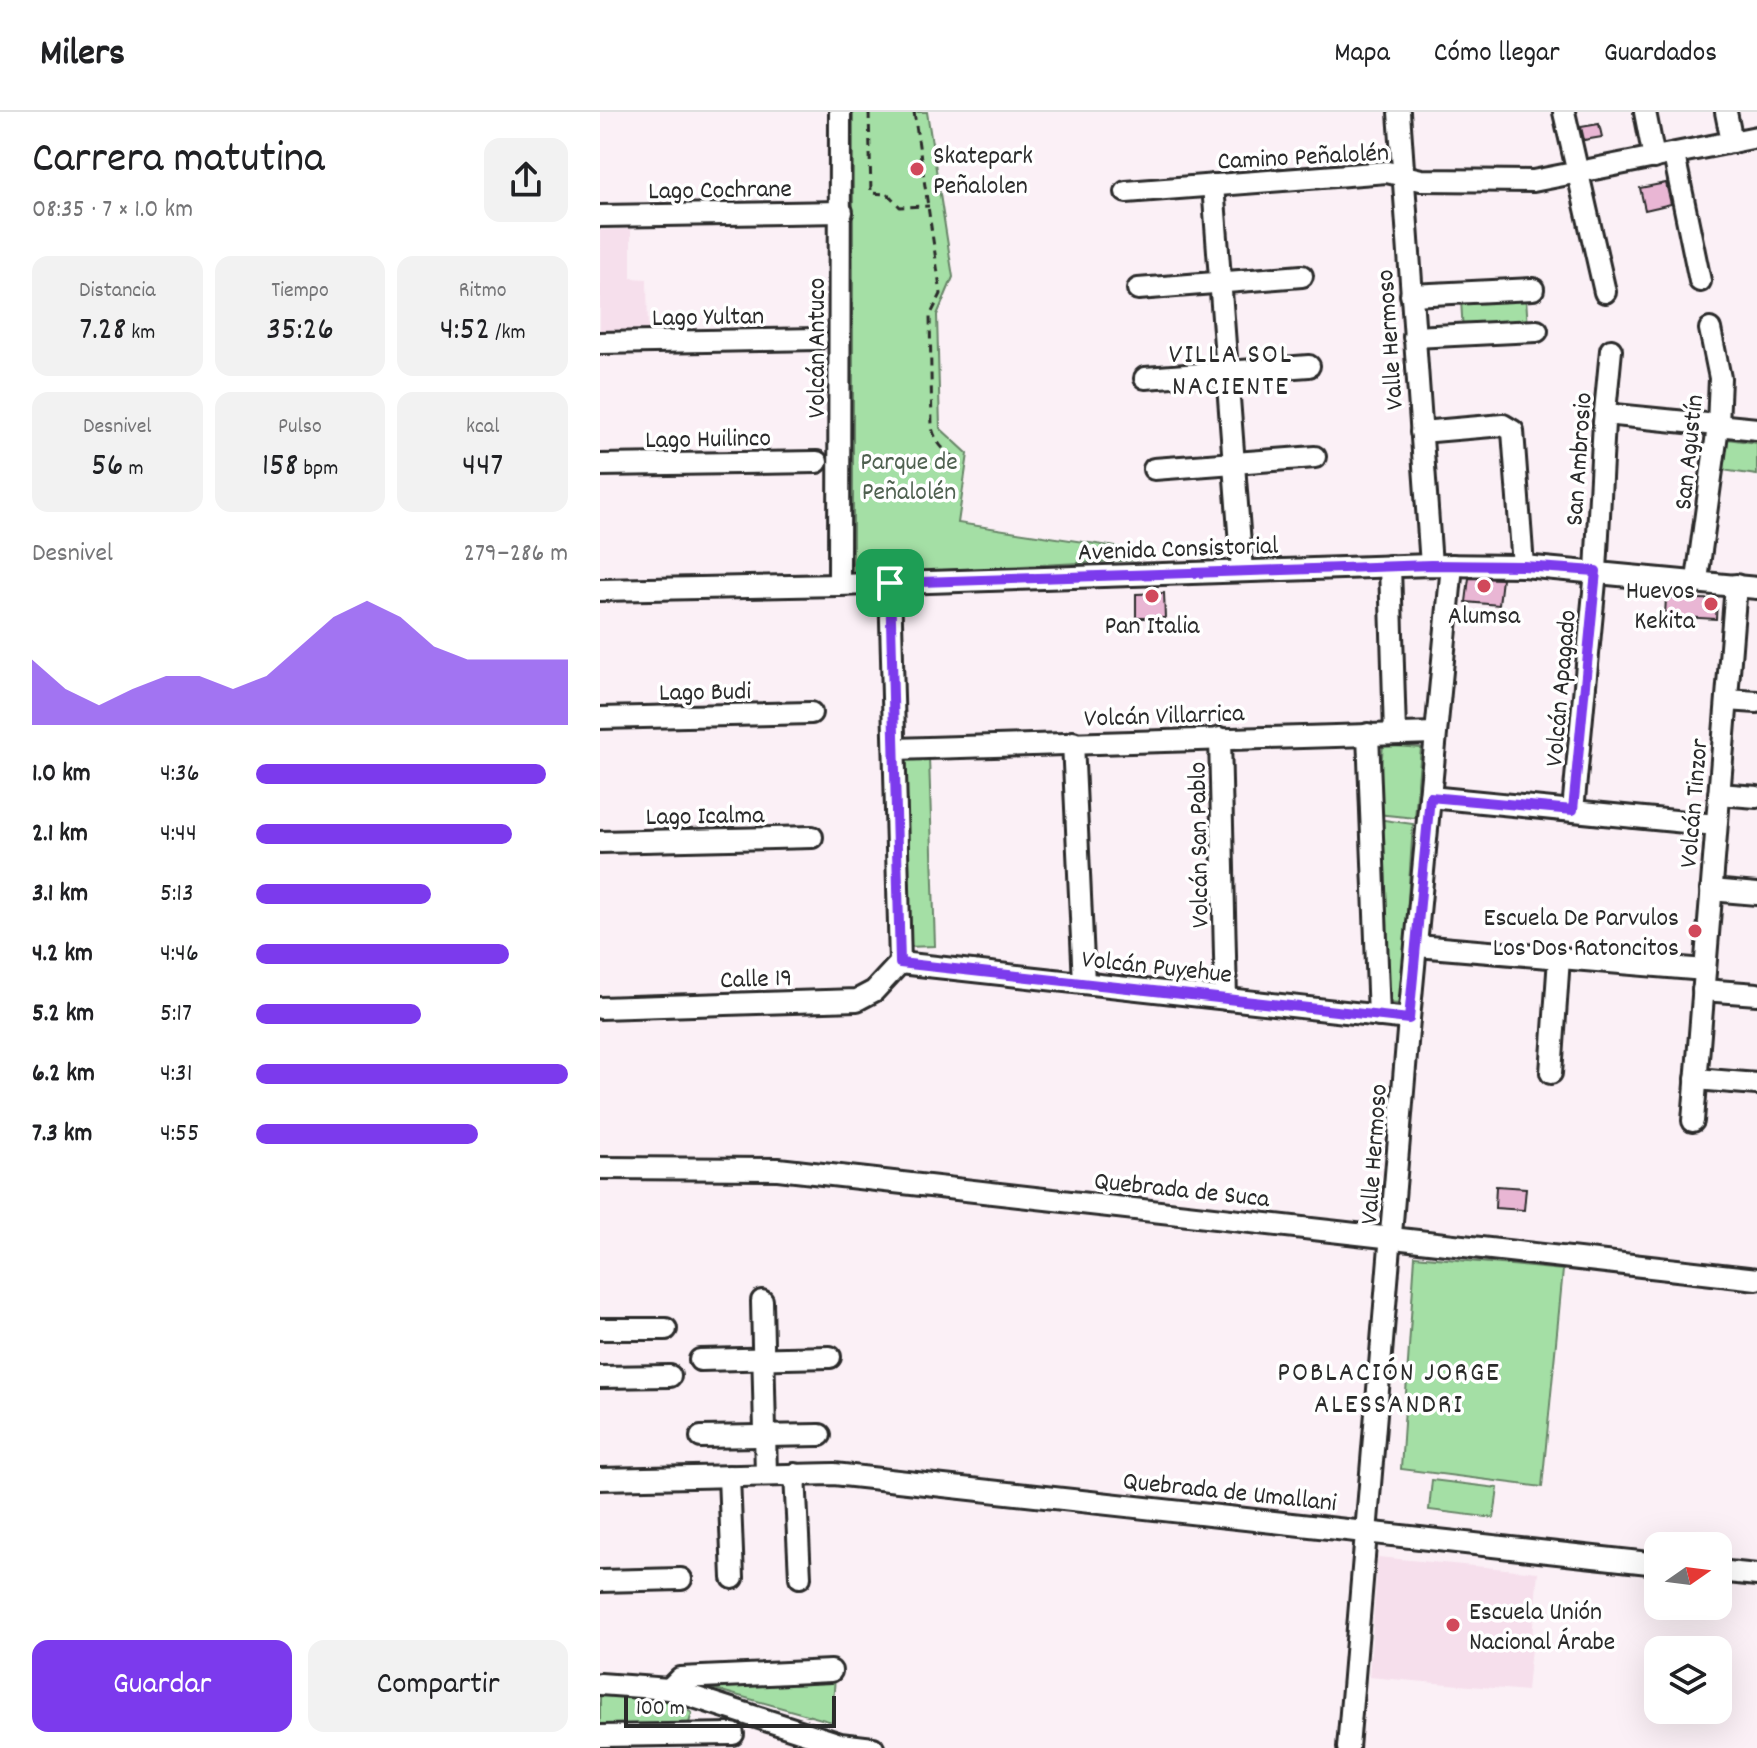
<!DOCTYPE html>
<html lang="es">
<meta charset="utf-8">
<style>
body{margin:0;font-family:Dekko,sans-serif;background:#f2f2f2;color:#202124;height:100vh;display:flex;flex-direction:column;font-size:30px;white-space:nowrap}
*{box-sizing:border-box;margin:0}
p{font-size:26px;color:#757577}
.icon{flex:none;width:44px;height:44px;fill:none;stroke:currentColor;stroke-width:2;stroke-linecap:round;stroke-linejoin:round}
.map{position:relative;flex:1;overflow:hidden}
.panel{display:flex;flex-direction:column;background:#fff;width:600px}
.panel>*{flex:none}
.needle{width:52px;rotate:76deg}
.tools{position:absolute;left:1044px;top:1420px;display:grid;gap:16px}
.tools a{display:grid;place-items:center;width:88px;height:88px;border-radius:16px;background:#fff;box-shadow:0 8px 32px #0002;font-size:40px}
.scale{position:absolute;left:24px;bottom:20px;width:212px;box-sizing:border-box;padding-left:8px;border:4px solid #2b2b2b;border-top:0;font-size:22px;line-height:28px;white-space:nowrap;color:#2b2b2b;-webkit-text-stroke:6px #fff;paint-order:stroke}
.pin{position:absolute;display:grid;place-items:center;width:68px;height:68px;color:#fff;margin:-34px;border-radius:16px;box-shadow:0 4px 12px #0006}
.round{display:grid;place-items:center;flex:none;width:84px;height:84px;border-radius:16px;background:#f2f2f2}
.summary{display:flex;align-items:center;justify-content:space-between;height:136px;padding:0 32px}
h1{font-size:44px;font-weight:600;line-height:60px}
.stats{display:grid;grid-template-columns:repeat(3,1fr);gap:12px;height:136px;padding:8px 32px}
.stats div{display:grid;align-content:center;border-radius:16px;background:#f2f2f2;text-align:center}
.stats b{font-size:34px;font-weight:600}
.stats small{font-size:22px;font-weight:400}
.stats p{font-size:22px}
.chart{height:224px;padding:16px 32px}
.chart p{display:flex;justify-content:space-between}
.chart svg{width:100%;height:144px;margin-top:8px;fill:#7c3aed;opacity:.7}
.action{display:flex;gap:16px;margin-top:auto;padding:16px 32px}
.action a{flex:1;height:92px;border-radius:16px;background:#7c3aed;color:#fff;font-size:32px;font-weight:600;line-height:92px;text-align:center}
.action a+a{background:#f2f2f2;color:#202124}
ul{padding:0 32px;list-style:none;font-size:26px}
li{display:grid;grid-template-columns:128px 96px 1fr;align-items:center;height:60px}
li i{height:20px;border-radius:10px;background:#7c3aed}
header{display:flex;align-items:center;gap:48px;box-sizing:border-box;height:112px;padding:0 40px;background:#fff;border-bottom:2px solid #e0e0e0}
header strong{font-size:38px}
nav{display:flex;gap:44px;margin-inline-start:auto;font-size:28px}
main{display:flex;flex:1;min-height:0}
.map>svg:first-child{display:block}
</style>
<header>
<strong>Milers</strong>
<nav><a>Mapa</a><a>Cómo llegar</a><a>Guardados</a></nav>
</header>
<main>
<section class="panel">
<div class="summary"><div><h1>Carrera matutina</h1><p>08:35 · 7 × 1.0 km</p></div><a class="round"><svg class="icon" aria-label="share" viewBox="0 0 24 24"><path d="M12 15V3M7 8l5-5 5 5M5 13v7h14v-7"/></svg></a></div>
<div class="stats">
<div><p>Distancia</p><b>7.28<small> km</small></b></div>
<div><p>Tiempo</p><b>35:26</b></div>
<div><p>Ritmo</p><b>4:52<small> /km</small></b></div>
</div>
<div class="stats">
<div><p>Desnivel</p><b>56<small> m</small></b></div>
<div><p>Pulso</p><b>158<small> bpm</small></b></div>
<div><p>kcal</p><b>447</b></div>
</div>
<div class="chart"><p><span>Desnivel</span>279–286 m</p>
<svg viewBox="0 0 160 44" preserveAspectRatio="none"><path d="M0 44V24L10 33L20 38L30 33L40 29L50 29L60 33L70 29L80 20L90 11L100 6L110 11L120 20L130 24L140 24L150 24L160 24V44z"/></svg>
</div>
<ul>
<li><b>1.0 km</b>4:36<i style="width:93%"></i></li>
<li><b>2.1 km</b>4:44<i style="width:82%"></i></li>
<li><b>3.1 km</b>5:13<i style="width:56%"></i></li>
<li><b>4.2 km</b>4:46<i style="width:81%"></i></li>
<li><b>5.2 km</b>5:17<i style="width:53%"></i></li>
<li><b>6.2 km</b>4:31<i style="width:100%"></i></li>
<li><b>7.3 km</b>4:55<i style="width:71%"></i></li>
</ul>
<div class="action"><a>Guardar</a><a>Compartir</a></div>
</section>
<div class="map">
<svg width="1157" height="1636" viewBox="0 0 1157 1636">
<rect width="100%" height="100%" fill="#fbf0f6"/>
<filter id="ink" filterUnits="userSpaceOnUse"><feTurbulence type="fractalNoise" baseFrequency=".0125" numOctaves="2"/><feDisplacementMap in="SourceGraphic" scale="16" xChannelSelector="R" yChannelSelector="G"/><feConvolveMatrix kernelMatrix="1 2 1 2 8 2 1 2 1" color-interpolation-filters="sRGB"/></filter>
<g filter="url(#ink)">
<g fill="#f6dfec">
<polygon points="31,117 31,166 47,167 48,218 0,218 0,118"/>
<polygon points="778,1445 938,1460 927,1579 769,1565"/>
</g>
<g fill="#a4dfa5" stroke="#688568" stroke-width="2">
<polygon points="253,0 327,0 353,165 337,203 340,316 368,342 358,411 537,438 537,448 253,463"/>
<polygon points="926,185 928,216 863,220 861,188"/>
<polygon points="1127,327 1157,331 1157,363 1122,358"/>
<polygon points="783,633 821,636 815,706 777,702"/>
<polygon points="301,645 329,645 335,834 306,835"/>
<polygon points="777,707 813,712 801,892 785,891"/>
<polygon points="815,1144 963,1158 942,1375 801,1357"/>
<polygon points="832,1368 898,1376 894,1406 829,1398"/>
<polygon points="235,1563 232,1610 93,1571"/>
<polygon points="0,1577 65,1584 92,1601 89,1611 0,1615"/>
</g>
<g fill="#e9b6d4" stroke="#2b2b2b" stroke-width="2">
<polygon points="999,12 1002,25 984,28 981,15"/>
<polygon points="1066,71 1071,92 1045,98 1040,76"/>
<polygon points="869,466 902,467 899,493 866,490"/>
<polygon points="564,481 565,506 536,506 536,482"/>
<polygon points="1066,485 1117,488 1116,507 1065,504"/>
<polygon points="896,1074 926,1076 924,1098 895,1096"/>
</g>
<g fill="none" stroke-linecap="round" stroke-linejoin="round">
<g stroke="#2b2b2b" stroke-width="26">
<g id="minor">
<polyline points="799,0 831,453"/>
<polyline points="964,0 1005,180"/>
<polyline points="1045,0 1054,46"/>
<polyline points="1126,0 1132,30"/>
<polyline points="1074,43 1100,169"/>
<polyline points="613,73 642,459"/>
<polyline points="526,80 787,60 821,68 933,69 1157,25"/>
<polyline points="0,104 242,100"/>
<polyline points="538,177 702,164"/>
<polyline points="811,183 933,177"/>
<polyline points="814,225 937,219"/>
<polyline points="0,231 217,227"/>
<polyline points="545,266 709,254"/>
<polyline points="1005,302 1157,317"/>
<polyline points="821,320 903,313 913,319 923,454"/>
<polyline points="0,353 217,350"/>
<polyline points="554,357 715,345"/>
<polyline points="790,454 795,622"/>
<polyline points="1097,468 1118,314 1120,266 1110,217"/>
<polyline points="290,471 300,851"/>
<polyline points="239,473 240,0"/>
<polyline points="0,478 239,473 831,453 923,454 1157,476"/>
<polyline points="1127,588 1157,590"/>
<polyline points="0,606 211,601"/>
<polyline points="768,622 779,904"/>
<polyline points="620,626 626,887"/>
<polyline points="473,630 484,871"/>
<polyline points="295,637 835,621"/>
<polyline points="1119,682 1157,685"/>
<polyline points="830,685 1116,713"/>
<polyline points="973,698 996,459 1004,310 1011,238"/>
<polyline points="0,730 212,725"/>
<polyline points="1111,778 1157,782"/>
<polyline points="817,834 1105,858"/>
<polyline points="300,851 809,907"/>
<polyline points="1103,878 1157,882"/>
<polyline points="0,896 257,888 274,879 300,851"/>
<polyline points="951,961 959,846"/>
<polyline points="1096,967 1157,972"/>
<polyline points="1093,1009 1136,473"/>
<polyline points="0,1056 178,1057 1157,1167"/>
<polyline points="162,1189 166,1363"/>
<polyline points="0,1217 66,1217"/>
<polyline points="100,1248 230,1245"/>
<polyline points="0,1265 70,1264"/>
<polyline points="101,1325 220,1323"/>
<polyline points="195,1362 200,1465"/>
<polyline points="129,1364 133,1466"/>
<polyline points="0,1367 234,1362 1058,1452"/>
<polyline points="1118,1459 1157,1463"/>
<polyline points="0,1469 81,1467"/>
<polyline points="0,1572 69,1577 240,1632 273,1636"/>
<polyline points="69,1577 80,1566 231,1559"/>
<polyline points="0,1624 133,1622"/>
<polyline points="748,1636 809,907 852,453"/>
</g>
</g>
<g stroke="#2b2b2b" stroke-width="3" stroke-dasharray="8 6" stroke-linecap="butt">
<polyline points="269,0 271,81 288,82 300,95 329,94"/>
<path d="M314,0L341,182L330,204L332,316C337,333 344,339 359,348"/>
</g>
<use href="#minor" stroke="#fff" stroke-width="20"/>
</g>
</g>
<g fill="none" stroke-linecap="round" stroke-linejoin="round" filter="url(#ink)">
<g stroke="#fff" stroke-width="16">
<polygon id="route" points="831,453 923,454 996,459 973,698 830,685 809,907 300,851 290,471"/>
</g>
<use href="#route" stroke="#7c3aed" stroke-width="10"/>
</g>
<g fill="#d1495b" stroke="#fff" stroke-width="3">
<circle cx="317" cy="57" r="8"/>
<circle cx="884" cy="474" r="8"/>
<circle cx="552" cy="484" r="8"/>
<circle cx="1111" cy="492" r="8"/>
<circle cx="1095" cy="819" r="8"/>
<circle cx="853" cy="1513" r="8"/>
</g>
<g text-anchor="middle" stroke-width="7" stroke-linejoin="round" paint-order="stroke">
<g font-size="26" fill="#2b2b2b" stroke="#fff" text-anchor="start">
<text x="333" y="51">Skatepark<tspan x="333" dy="30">Peñalolen</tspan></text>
<text x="1095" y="486" text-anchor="end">Huevos<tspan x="1095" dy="30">Kekita</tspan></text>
<text x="884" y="511" text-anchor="middle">Alumsa</text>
<text x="552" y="521" text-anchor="middle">Pan Italia</text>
<text x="1079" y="813" text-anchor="end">Escuela De Parvulos<tspan x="1079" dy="30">Los Dos Ratoncitos</tspan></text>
<text x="869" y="1507">Escuela Unión<tspan x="869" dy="30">Nacional Árabe</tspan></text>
</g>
<g font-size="26" fill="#2b2b2b" stroke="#fff">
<text transform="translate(703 43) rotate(-3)" y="9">Camino Peñalolén</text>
<text transform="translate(120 76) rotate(-1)" y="9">Lago Cochrane</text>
<text transform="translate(108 203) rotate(-1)" y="9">Lago Yultan</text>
<text transform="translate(788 228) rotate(-94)" y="9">Valle Hermoso</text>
<text transform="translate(215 236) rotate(-90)" y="9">Volcán Antuco</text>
<text transform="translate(108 325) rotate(-1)" y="9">Lago Huilinco</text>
<text transform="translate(1087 340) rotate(-84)" y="9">San Agustín</text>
<text transform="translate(977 347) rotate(-86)" y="9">San Ambrosio</text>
<text transform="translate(578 435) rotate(-2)" y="9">Avenida Consistorial</text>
<text transform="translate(959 576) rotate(-85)" y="9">Volcán Apagado</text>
<text transform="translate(105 578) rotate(-1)" y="9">Lago Budi</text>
<text transform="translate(564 602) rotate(-2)" y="9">Volcán Villarrica</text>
<text transform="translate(1092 691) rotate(-85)" y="9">Volcán Tinzor</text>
<text transform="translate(105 702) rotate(-1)" y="9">Lago Icalma</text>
<text transform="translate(597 733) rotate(-91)" y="9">Volcán San Pablo</text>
<text transform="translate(557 853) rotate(6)" y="9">Volcán Puyehue</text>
<text transform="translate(156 865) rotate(-2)" y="9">Calle 19</text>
<text transform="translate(772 1042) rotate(-86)" y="9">Valle Hermoso</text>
<text transform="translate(582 1076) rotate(6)" y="9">Quebrada de Suca</text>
<text transform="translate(630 1378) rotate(6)" y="9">Quebrada de Umallani</text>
</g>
<g font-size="26" fill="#4f6150" stroke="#fff">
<text x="309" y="357">Parque de<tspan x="309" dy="30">Peñalolén</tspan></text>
</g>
<g font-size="28" letter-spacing="2" fill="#2b2b2b" stroke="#fff">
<text x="631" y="250">VILLA SOL<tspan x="631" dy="32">NACIENTE</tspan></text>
<text x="789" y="1268">POBLACIÓN JORGE<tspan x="789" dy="32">ALESSANDRI</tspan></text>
</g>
</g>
</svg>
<div class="tools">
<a><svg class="needle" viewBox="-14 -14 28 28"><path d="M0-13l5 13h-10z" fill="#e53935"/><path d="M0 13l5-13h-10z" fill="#757577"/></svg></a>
<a><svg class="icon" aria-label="layers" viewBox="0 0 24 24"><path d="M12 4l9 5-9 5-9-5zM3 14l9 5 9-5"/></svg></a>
</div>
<div class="scale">100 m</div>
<div class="pin" style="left:290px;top:471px;background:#1e9e55"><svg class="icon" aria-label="arrive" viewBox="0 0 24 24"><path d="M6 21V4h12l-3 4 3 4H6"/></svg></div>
</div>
</main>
